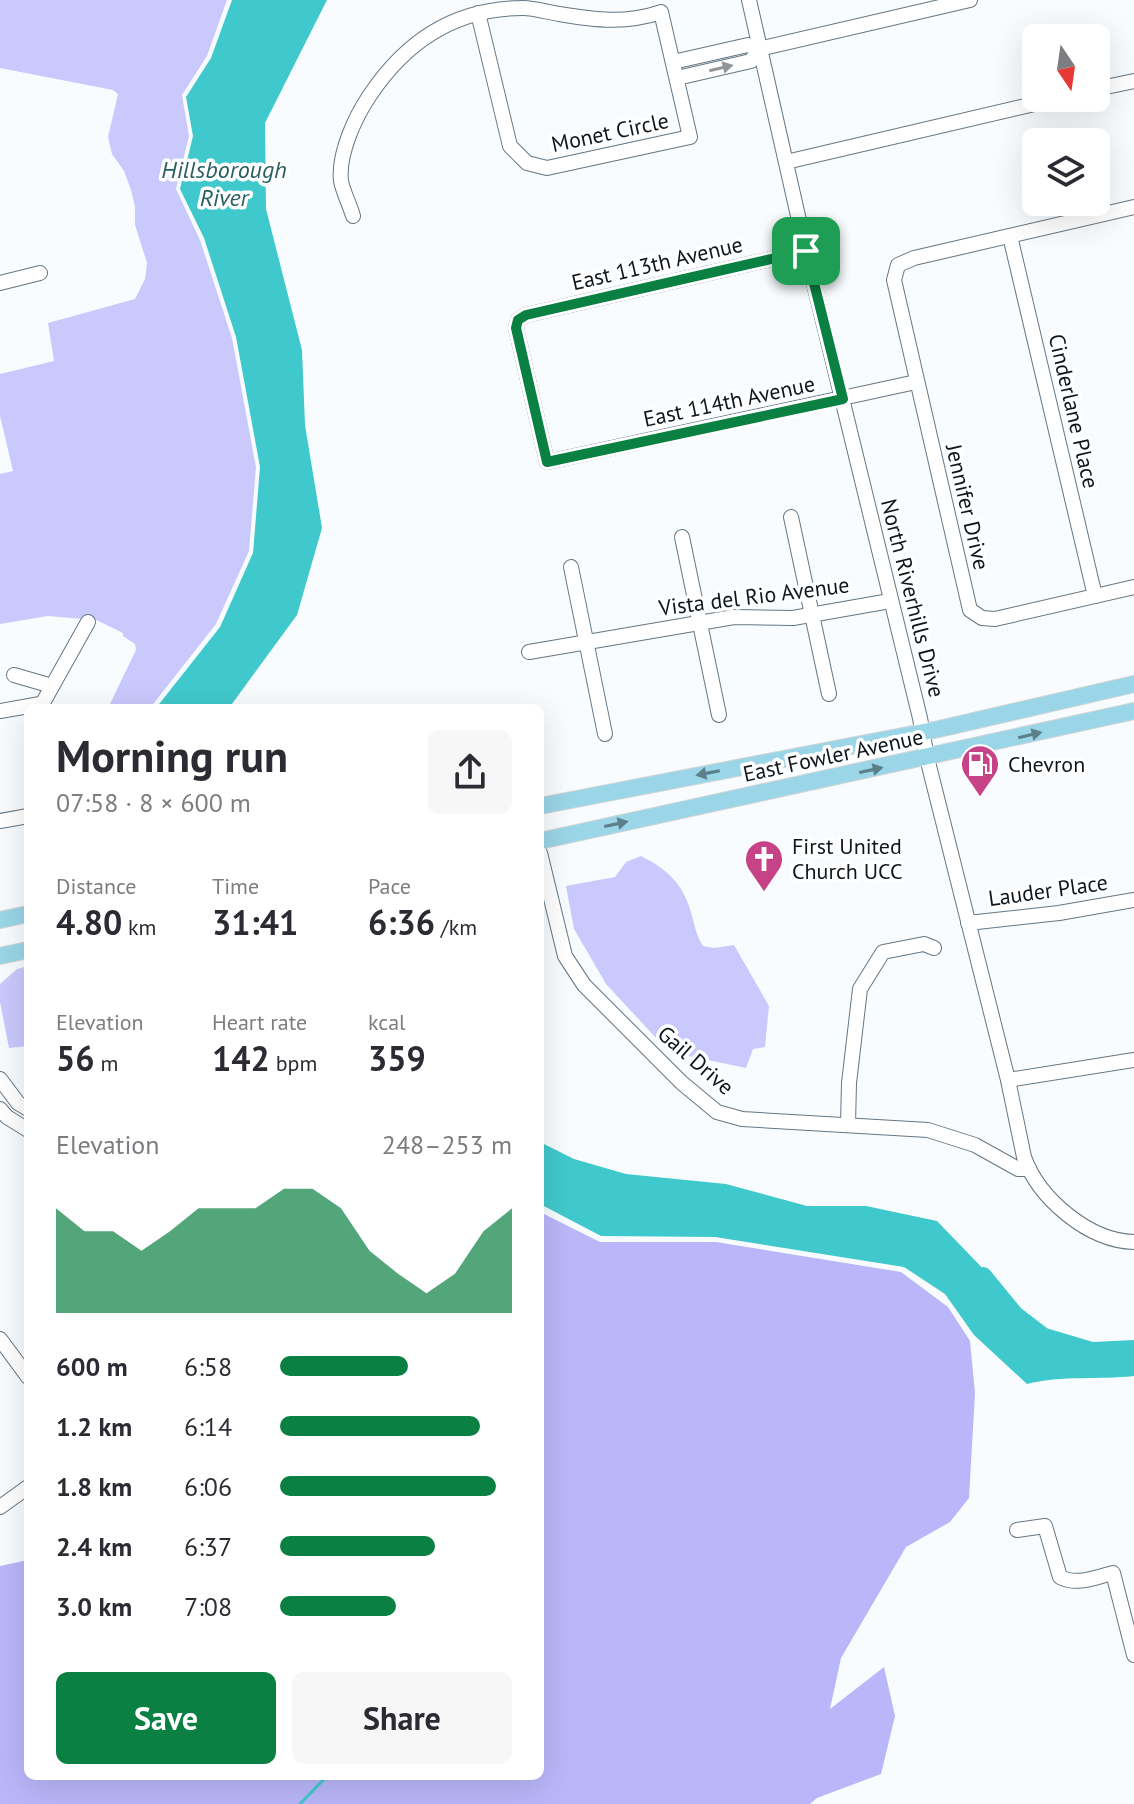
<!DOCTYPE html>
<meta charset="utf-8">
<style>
body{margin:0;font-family:"PT Sans",sans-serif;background:#f7f7f7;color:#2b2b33;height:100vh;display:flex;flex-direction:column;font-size:30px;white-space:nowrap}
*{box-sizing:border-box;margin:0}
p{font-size:26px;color:#7c7c81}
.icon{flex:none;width:44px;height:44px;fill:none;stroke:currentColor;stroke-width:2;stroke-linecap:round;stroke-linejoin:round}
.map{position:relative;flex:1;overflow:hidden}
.sheet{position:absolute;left:24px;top:704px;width:520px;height:1076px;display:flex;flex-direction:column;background:#fff;border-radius:12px;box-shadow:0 8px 32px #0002}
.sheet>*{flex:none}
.needle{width:52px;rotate:167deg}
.controls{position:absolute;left:1022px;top:24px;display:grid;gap:16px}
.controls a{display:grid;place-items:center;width:88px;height:88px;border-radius:12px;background:#fff;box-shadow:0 8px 32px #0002;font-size:40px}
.pin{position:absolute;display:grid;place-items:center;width:68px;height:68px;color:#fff;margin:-34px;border-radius:16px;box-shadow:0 4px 12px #0006}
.round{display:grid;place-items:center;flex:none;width:84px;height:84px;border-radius:12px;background:#f7f7f7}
.head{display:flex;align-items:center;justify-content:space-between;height:136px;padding:0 32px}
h1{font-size:44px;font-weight:800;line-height:60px}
.metrics{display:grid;grid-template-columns:repeat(3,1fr);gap:12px;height:136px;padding:8px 32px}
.metrics div{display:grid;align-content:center}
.metrics b{font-size:34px;font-weight:800}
.metrics small{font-size:22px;font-weight:400}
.metrics p{font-size:22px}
.chart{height:224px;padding:16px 32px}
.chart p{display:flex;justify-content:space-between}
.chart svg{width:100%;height:144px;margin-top:8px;fill:#0b8043;opacity:.7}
.button{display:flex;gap:16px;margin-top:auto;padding:16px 32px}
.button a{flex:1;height:92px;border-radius:12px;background:#0b8043;color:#fff;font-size:32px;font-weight:800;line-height:92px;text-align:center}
.button a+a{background:#f7f7f7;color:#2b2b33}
ul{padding:0 32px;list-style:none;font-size:26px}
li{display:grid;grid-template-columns:128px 96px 1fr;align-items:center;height:60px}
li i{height:20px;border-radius:10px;background:#0b8043}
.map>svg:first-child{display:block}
</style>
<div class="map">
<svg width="1134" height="1804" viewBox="0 0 1134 1804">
<rect width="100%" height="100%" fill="#f8fcff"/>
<g fill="#cac9fd">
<polygon points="0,0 227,0 207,56 182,95 189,136 176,189 200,240 232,338 256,467 249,551 216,624 150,708 108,708 136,650 135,644 123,636 123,633 86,615 83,619 48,616 0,624 0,474 13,471 0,416 0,374 54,361 48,323 135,299 145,279 147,263 135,225 135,207 131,190 124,171 112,154 108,137 118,94 113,90 0,68"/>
<path d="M641,856C669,870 684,885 692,916C695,927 697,937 703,946L714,948L734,945L769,1006L765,1047L753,1049L746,1068L669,1052L606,984L574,929L566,886L615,877L626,862Z"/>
<polygon points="28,966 28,1046 9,1048 0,1002 0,984 17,969"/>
</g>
<polygon fill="#b9b7f9" points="540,1212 600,1242 716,1242 901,1272 948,1307 970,1341 975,1393 969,1498 950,1522 906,1547 841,1658 830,1709 884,1667 895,1716 881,1774 817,1798 810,1804 0,1804 0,1566 28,1560 28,1776 540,1776"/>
<g fill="#40c9cc">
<polygon points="232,0 327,0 265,123 266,209 302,350 305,425 322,528 297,615 229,708 156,708 220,627 253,553 260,467 236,337 204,238 180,189 193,136 186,97 211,58"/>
<path d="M540,1142L574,1159L626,1174L726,1184L807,1206H866L937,1221L993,1279L1006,1316L1093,1342L1134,1340V1376C1098,1380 1062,1375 1027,1384L974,1335L945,1294L904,1267L715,1237L601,1236L540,1204Z"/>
</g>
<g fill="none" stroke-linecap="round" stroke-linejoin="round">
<polyline stroke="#40c9cc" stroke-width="3" points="300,1804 327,1776"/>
<polyline stroke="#40c9cc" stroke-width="18" points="983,1276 1015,1315 1041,1335"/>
<g stroke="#657683" stroke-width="16">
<g id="minor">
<path d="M749,0L806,251L920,718L927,758L1008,1080L1024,1157C1039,1199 1089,1241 1134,1242"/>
<polyline points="673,62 748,45 759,49 970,0"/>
<polyline points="677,78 751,61 759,49"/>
<polyline points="1096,89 1134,81"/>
<polyline points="786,162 1060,98"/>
<polyline points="1134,207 914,258 898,265 894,280 970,610 982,618 995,619 1134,587"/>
<path d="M353,216C350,205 343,192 341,181C338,154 355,117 370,95C406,41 456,8 523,8C534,8 547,12 559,14C595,20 626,24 661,12L690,137L547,168L527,163L510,146L478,13"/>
<polyline points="1010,236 1095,596"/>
<polyline points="806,251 526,315 518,320 516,328 547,462 916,382"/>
<polyline points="0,283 40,273"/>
<polyline points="791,517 829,694"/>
<polyline points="682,537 719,715"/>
<polyline points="571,567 605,734"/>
<polyline points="529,652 734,617 793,618 890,601"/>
<polyline points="14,675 52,686"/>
<polyline points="40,708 88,622"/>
<polyline points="0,711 40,704"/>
<polyline points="0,821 28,816"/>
<polyline points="540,853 565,956 584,985 682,1083 717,1112 742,1119 928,1130 975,1145 1018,1169 1029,1169"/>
<polyline points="968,923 1059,913 1134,900"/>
<polyline points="0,1079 18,1103 28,1109"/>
<polyline points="1008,1080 1134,1060"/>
<polyline points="0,1109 7,1117 28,1130"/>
<polyline points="848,1124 849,1083 860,989 883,952 924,944 934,948"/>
<polyline points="0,1339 28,1377"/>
<polyline points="0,1507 28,1487"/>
<path d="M1017,1530L1045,1526L1060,1577C1077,1586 1096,1577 1113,1573L1134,1655"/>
</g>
</g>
<g stroke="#d4d5d6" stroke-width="18">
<g id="major">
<polyline points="540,806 939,729 1134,684"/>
<polyline points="540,841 1134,711"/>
<polyline points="0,920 28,914"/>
<polyline points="0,956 28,950"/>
</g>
</g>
<use href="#minor" stroke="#fff" stroke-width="14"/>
<use href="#major" stroke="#9ad6e7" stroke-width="16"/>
</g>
<defs><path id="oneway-solid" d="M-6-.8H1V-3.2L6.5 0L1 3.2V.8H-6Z" transform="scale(2)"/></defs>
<use fill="#939698" href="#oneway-solid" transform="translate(721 68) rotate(-13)"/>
<g fill="#5b808b">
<use href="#oneway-solid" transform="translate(1030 735) rotate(-13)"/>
<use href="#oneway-solid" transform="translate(871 770) rotate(-12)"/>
<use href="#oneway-solid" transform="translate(708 773) rotate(169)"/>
<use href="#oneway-solid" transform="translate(616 824) rotate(-12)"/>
</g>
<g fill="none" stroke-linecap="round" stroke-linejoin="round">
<g stroke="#fff" stroke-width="16">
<polygon id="route" points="806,251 843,399 547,462 516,328 518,320 526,315"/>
</g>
<use href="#route" stroke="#0b8043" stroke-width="10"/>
</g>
<defs>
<g id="fuel-pin" transform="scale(2)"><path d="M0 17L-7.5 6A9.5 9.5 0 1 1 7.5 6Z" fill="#c74388" stroke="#fff"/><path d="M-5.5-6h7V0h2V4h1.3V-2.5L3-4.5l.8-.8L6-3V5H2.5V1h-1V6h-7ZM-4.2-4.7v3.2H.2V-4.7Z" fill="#fff"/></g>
<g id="church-pin" transform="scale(2)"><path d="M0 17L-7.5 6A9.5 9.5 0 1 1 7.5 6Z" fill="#c74388" stroke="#fff"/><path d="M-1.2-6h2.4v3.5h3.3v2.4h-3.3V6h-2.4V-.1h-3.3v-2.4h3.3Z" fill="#fff"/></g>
</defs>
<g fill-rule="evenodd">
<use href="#fuel-pin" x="980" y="764"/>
<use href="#church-pin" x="764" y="859"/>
</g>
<g text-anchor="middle" stroke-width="7" stroke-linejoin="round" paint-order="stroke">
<g font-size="22" fill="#0f161b" stroke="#fff">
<text transform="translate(610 132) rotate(-12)" y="8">Monet Circle</text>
<text transform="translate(657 263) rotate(-13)" y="8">East 113th Avenue</text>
<text transform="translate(729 401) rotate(-12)" y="8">East 114th Avenue</text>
<text transform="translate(1074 411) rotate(77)" y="8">Cinderlane Place</text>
<text transform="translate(968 507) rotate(77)" y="8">Jennifer Drive</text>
<text transform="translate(754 596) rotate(-7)" y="8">Vista del Rio Avenue</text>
<text transform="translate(913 598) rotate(76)" y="8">North Riverhills Drive</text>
<text transform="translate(833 755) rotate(-12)" y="8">East Fowler Avenue</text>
<text transform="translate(1048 890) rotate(-8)" y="8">Lauder Place</text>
<text transform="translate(696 1060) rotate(41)" y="8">Gail Drive</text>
</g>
<g font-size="22" fill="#0f161b" stroke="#fff" text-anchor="start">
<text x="1008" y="772">Chevron</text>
<text x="792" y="854">First United<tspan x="792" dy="25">Church UCC</tspan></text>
</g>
<g font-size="24" font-style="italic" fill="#296061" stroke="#fff">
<text x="224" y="178">Hillsborough<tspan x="224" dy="28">River</tspan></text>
</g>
</g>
</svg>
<div class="controls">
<a><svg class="needle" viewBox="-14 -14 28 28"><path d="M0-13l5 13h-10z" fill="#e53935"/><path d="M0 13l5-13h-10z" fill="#7c7c81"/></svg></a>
<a><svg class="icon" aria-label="layers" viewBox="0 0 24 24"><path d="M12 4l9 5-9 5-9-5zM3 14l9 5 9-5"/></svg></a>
</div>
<div class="pin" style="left:806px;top:251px;background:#1e9e55"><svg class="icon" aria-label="arrive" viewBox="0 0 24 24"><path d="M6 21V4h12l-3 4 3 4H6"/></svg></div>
<section class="sheet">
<div class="head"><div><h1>Morning run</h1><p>07:58 · 8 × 600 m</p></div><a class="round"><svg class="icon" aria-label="share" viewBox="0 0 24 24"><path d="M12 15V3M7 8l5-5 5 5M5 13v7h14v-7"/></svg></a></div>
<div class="metrics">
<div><p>Distance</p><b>4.80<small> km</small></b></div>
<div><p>Time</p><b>31:41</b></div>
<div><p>Pace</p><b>6:36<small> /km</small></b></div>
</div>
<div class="metrics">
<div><p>Elevation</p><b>56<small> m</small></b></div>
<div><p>Heart rate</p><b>142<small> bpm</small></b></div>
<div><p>kcal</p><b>359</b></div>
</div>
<div class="chart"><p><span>Elevation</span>248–253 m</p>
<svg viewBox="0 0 160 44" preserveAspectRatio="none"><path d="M0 44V12L10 19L20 19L30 25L40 19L50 12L60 12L70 12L80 6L90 6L100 12L110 25L120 32L130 38L140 32L150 19L160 12V44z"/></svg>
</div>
<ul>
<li><b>600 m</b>6:58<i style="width:55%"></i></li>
<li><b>1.2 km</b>6:14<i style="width:86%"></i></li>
<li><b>1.8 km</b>6:06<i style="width:93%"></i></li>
<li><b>2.4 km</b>6:37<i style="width:67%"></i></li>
<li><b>3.0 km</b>7:08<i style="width:50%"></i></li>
</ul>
<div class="button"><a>Save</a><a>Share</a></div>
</section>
</div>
